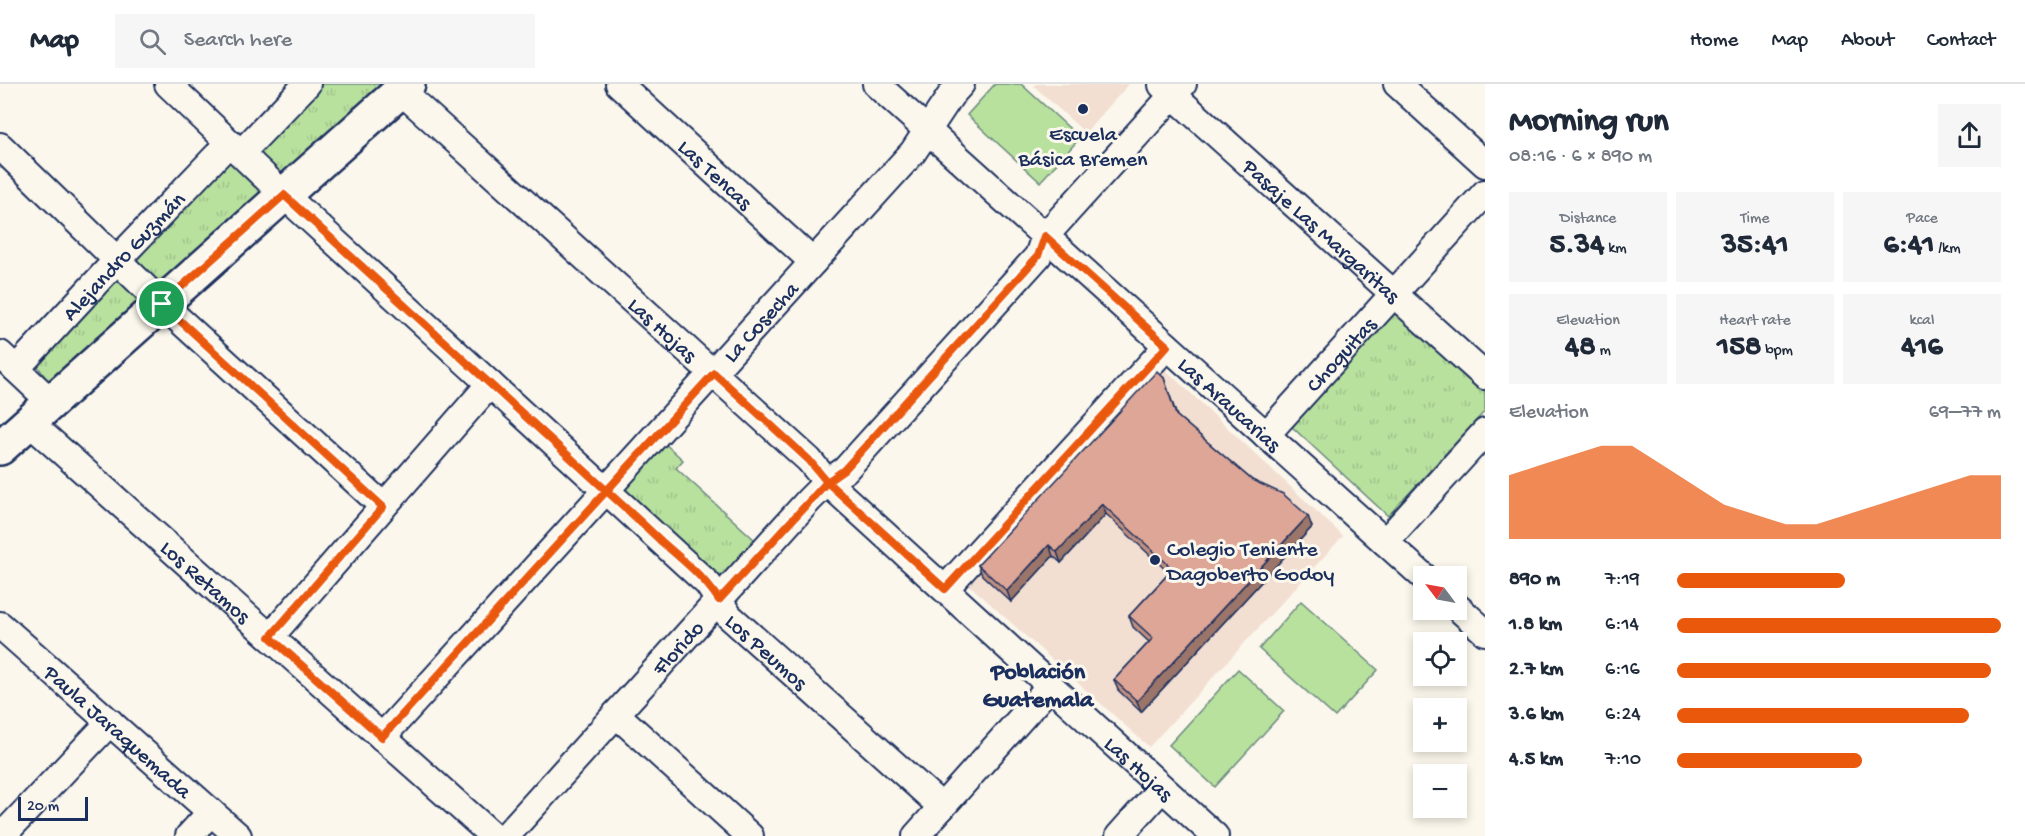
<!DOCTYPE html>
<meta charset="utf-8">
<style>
body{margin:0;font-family:"Gochi Hand",sans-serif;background:#f6f6f7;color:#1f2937;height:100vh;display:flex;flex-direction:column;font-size:22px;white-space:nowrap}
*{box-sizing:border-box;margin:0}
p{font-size:20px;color:#747a83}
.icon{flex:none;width:33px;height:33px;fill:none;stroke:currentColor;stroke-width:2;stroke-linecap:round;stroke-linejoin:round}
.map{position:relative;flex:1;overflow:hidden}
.sheet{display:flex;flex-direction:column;background:#fff;width:540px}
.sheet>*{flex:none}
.needle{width:39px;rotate:302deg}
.controls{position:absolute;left:1413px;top:482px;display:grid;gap:12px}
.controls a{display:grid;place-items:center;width:54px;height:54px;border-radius:0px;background:#fff;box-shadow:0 3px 9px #0003;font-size:30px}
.scale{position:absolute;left:18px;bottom:15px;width:70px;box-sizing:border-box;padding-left:6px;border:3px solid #1b2f5e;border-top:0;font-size:16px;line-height:21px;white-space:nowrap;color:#1b2f5e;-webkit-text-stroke:4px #fbf7ec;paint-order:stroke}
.pin{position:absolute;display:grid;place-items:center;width:51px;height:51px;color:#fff;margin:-26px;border:3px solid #fff;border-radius:50%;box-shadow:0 2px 6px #0007}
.round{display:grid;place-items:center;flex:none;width:63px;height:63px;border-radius:0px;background:#f6f6f7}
.headline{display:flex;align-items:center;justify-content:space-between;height:102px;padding:0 24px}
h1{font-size:33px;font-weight:700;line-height:45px}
.metrics{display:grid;grid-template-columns:repeat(3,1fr);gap:9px;height:102px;padding:6px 24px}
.metrics div{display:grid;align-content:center;border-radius:0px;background:#f6f6f7;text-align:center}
.metrics b{font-size:30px;font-weight:700}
.metrics small{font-size:16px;font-weight:400}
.metrics p{font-size:16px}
.chart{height:168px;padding:12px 24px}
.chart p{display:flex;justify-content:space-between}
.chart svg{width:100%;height:108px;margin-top:6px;fill:#ea580c;opacity:.7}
ul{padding:0 24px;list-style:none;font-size:20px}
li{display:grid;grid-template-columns:96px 72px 1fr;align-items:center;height:45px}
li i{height:15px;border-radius:8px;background:#ea580c}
header{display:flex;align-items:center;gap:36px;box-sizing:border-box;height:84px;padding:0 30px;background:#fff;border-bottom:2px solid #e0e1e3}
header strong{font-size:28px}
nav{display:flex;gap:33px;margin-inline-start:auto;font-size:21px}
.search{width:420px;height:54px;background:#f6f6f7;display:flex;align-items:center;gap:15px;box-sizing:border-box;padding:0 21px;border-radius:0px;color:#747a83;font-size:22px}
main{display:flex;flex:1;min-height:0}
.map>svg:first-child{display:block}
</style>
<header>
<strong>Map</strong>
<div class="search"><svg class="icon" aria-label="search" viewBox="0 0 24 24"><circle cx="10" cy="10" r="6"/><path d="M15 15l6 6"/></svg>Search here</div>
<nav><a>Home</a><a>Map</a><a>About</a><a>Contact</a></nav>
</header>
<main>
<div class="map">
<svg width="1485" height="752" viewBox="0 0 1485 752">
<defs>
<pattern id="grass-tufts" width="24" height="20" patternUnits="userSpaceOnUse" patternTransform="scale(1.5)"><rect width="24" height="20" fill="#b9e19e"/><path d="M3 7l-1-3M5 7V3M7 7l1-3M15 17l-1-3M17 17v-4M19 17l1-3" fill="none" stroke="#9ec18a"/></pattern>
</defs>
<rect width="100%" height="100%" fill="#fbf7ec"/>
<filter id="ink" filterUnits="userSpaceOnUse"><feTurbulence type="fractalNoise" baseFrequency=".0167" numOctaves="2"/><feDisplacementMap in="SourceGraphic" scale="12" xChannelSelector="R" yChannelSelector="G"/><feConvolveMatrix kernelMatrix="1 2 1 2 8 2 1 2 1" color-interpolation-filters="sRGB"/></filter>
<g filter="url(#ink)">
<g fill="#f2dfd2">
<polygon points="1036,0 1129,0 1085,49 1034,2"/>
<polygon points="1165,285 1343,452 1149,663 968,500"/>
</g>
<g fill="url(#grass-tufts)" stroke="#6a887e" stroke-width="1.5">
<polygon points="317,0 382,0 48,297 34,277 228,69"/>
<polygon points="1398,226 1485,301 1485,327 1388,432 1292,343"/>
<polygon points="662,357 683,376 676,384 756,457 720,496 619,404"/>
</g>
<g fill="#b9e19e" stroke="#6a887e" stroke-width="1.5">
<polygon points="995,0 1021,0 1080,54 1040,98 967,31"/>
<polygon points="1301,517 1378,586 1335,633 1259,565"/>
<polygon points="1238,585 1284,627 1215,703 1169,661"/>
</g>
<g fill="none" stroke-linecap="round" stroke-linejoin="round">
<g stroke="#1b2f5e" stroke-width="30">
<g id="street">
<path id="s1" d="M168,0L284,111L708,500L729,532L942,723"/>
<path id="s2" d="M619,0L813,178"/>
<path id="s3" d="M876,0L1424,493"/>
<polyline points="1397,0 1485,80"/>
<path id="s4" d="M1162,1L1485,292"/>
<path id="s5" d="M401,7L809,376L827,398L1215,752"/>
<polyline points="0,62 162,220 383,422"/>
<polyline points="241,69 307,0"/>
<polyline points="0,270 51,318"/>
<path id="s6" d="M16,285L117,176L229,59"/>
<path id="s7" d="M29,338L493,752"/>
<path id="s8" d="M1266,351L1485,109"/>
<polyline points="1385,458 1485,348"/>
<polyline points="945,505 1167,262"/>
<polyline points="1456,522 1485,548"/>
<path id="s9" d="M0,541L238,752"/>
<polyline points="270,553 490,300"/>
<polyline points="616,630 750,752"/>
<path id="s10" d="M382,653L913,68L951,11L961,0"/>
<polyline points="2,752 110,638"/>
<polyline points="189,752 211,728"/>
<path id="s11" d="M506,752L809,416L827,398L845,386L1038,172L1045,152L1183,0"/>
<polyline points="916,752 1050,602"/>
<polyline points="1119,752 1162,704"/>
</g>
</g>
<g stroke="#1b2f5e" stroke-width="38">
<polyline id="secondary" points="0,364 408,0"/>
</g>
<use href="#street" stroke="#fbf7ec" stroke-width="26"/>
<use href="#secondary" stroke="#fbf7ec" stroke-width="33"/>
</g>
<polygon fill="#bf8f81" stroke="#1b2f5e" stroke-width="1.5" points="1164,294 1177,332 1252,396 1312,443 1141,628 1118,606 1114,596 1149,558 1133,543 1129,532 1169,489 1106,430 1061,479 1053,472 1011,518 982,491 978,481"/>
<g fill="#9b7469" stroke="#1b2f5e" stroke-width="1.5">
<polygon points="1102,420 1106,430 1061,479 1057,468"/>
<polygon points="1308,432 1312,443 1141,628 1137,617"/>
<polygon points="1049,461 1053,472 1011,518 1007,507"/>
</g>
<polygon fill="#dea696" stroke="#1b2f5e" stroke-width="1.5" points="1157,287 1164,294 1176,331 1252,396 1283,410 1308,432 1137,617 1114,596 1153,554 1129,532 1173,485 1102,420 1057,468 1049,461 1007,507 978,481"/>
</g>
<g fill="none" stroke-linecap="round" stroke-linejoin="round" filter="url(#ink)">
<g stroke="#fff" stroke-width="12">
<path id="route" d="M162,220L284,111C385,203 485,295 585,387C611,411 637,434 662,458C683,476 704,493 719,516L827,398L945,505L1167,262L1045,152L1038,172L844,386L827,398L809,376L714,289L382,653L270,553L383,423L162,220"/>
</g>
<use href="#route" stroke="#ea580c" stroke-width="8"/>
</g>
<g fill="#1b2f5e" stroke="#fbf7ec" stroke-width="2">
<circle cx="1083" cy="25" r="6"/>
<circle cx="1155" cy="476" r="6"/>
</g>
<g text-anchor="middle" stroke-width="6" stroke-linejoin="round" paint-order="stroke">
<g font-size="22" fill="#1b2f5e" stroke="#fbf7ec">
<text x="1083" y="56">Escuela<tspan x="1083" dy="25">Básica Bremen</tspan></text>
<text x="1167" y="471" text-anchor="start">Colegio Teniente<tspan x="1167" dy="25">Dagoberto Godoy</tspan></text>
</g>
<g font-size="22" fill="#1b2f5e" stroke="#fbf7ec">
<text dy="8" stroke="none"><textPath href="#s2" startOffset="132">Las Tencas</textPath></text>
<text dy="8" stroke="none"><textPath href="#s4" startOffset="216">Pasaje Las Margaritas</textPath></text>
<text dy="8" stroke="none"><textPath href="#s6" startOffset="156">Alejandro Guzmán</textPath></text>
<text dy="8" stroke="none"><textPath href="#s10" startOffset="562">La Cosecha</textPath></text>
<text dy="8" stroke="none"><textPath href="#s5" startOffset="354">Las Hojas</textPath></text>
<text dy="8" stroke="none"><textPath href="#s8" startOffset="110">Choguitas</textPath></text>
<text dy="8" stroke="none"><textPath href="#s3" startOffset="477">Las Araucarias</textPath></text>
<text dy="8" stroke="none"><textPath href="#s7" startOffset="238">Los Retamos</textPath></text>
<text dy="8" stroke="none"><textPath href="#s11" startOffset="255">Florido</textPath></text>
<text dy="8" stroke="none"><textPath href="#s1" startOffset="826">Los Peumos</textPath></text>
<text dy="8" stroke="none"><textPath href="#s9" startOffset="159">Paula Jaraquemada</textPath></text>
<text dy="8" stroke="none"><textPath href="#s5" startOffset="1002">Las Hojas</textPath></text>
</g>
<g font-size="24" font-weight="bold" fill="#1b2f5e" stroke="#fbf7ec">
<text x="1038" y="594">Población<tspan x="1038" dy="28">Guatemala</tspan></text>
</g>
</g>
</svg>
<div class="controls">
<a><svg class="needle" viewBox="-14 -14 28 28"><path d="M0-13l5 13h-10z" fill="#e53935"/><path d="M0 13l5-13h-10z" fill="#747a83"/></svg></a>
<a><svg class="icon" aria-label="locate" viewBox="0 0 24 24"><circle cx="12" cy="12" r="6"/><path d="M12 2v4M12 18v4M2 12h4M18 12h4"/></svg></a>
<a>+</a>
<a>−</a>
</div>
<div class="scale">20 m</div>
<div class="pin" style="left:162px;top:220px;background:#1e9e55"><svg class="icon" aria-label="arrive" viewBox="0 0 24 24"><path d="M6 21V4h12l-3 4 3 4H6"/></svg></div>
</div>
<section class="sheet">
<div class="headline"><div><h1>Morning run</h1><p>08:16 · 6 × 890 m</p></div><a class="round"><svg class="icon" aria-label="share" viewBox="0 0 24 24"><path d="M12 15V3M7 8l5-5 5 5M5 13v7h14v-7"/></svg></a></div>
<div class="metrics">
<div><p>Distance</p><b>5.34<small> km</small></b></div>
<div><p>Time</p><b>35:41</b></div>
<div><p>Pace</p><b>6:41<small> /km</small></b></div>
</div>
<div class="metrics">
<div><p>Elevation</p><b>48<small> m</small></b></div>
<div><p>Heart rate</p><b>158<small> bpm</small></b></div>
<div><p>kcal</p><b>416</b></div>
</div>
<div class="chart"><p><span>Elevation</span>69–77 m</p>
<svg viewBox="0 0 160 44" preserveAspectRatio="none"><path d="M0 44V18L10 14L20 10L30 6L40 6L50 14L60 22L70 30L80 34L90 38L100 38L110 34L120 30L130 26L140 22L150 18L160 18V44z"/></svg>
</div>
<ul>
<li><b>890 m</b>7:19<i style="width:52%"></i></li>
<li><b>1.8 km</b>6:14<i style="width:100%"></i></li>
<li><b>2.7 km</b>6:16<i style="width:97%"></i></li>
<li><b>3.6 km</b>6:24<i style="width:90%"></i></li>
<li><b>4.5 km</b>7:10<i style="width:57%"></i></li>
</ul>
</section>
</main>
